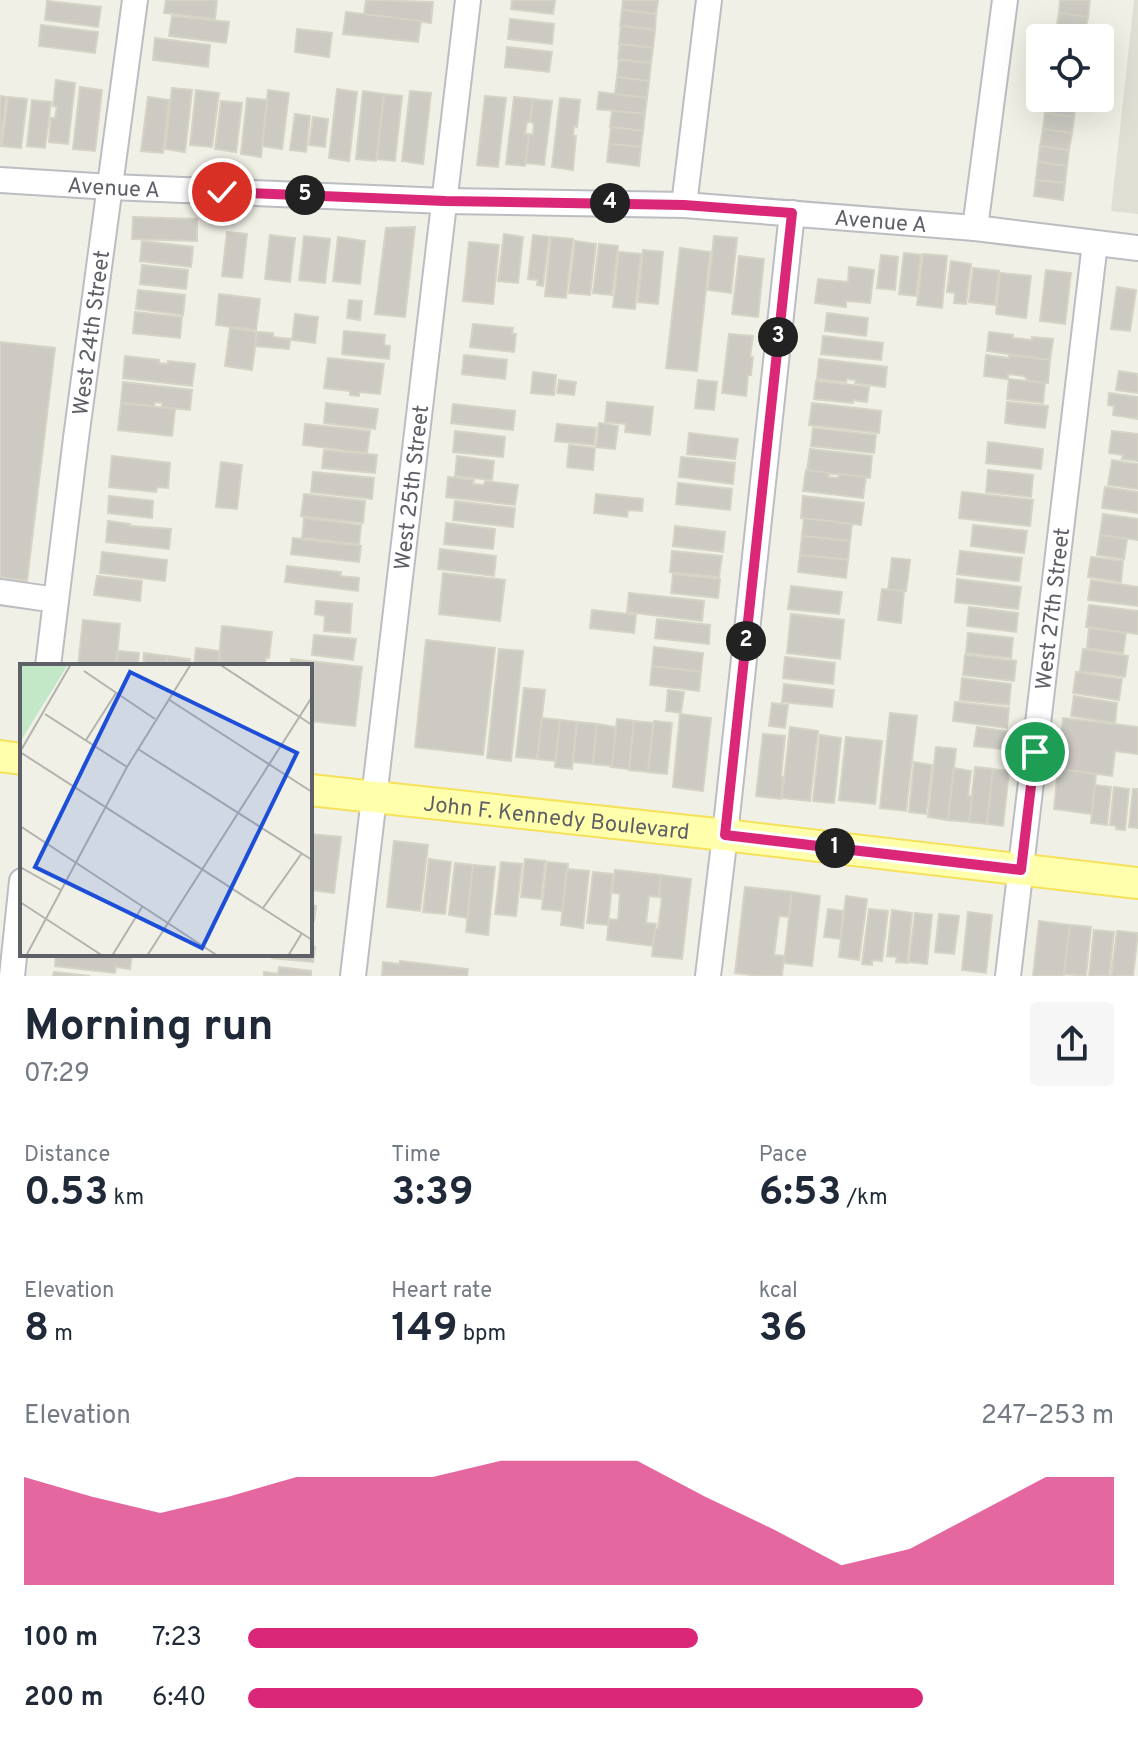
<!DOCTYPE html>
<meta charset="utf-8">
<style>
body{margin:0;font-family:Overpass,sans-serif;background:#f6f6f7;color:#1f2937;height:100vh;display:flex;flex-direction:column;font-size:30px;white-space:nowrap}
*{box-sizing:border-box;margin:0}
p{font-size:26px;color:#747a83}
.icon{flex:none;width:44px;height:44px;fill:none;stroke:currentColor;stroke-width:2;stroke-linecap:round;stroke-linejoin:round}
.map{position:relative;height:976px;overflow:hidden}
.side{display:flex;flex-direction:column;background:#fff;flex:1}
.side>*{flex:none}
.tools{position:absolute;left:1026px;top:24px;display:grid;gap:16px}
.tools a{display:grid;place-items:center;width:88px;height:88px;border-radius:8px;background:#fff;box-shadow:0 8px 32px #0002;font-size:40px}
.pin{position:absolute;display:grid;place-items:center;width:68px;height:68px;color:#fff;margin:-34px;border:4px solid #fff;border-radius:50%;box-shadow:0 2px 8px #0007}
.km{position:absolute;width:40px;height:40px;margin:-20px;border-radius:50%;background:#222;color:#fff;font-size:22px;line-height:40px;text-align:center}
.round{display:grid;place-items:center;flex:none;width:84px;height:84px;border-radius:8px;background:#f6f6f7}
.overview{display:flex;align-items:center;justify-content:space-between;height:136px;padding:0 24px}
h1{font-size:44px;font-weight:700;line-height:60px}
.stats{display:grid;grid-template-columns:repeat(3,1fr);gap:12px;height:136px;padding:8px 24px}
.stats div{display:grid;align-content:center}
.stats b{font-size:40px;font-weight:700}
.stats small{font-size:22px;font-weight:400}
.stats p{font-size:22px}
.chart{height:224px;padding:16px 24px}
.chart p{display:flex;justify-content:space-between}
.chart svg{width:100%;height:144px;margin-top:8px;fill:#db2777;opacity:.7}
ul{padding:0 24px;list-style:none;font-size:26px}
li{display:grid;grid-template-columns:128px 96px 1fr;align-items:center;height:60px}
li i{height:20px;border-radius:10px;background:#db2777}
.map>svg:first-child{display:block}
</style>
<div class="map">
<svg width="1138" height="976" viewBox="0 0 1138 976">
<rect width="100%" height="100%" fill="#f0f0e6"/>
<polygon fill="#e0dfd4" points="1134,0 1138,0 1138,214 1111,211"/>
<g fill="#cccac3" stroke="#d5d3c4" stroke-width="2">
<polygon points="166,0 217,0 215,19 164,13"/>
<polygon points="366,0 433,2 431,23 364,14"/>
<polygon points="512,0 555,0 553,14 511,9"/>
<polygon points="623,0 658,0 656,14 622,10"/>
<polygon points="1060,0 1090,0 1088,17 1059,13"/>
<polygon points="47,1 101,7 98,27 45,20"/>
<polygon points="622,10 656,14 655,30 620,26"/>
<polygon points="346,12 421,21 418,42 343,34"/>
<polygon points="1059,13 1088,17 1085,34 1056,30"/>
<polygon points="172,16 229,22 226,43 169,36"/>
<polygon points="510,19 554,24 552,44 508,39"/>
<polygon points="41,25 98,32 95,53 39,46"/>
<polygon points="621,26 655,30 653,48 619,44"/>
<polygon points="297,29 332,33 329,57 295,52"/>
<polygon points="1056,30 1085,34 1085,38 1055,38"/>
<polygon points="155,38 210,45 208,67 153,60"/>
<polygon points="620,44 653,48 651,63 618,59"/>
<polygon points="507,47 552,52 549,72 505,67"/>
<polygon points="619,60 651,63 649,81 617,77"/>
<polygon points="617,77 649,81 647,98 615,94"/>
<polygon points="56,80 75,83 68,144 49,142 51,118 55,118 57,107 53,106"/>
<polygon points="80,87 102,90 95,151 73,149"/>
<polygon points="172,88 192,90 185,152 165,149"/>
<polygon points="337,89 357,92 349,161 329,158"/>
<polygon points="196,90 219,93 212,147 190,145"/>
<polygon points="268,90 289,93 282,149 262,146"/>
<polygon points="363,91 384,94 376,161 356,159"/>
<polygon points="410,91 431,93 423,164 402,161"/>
<polygon points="599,92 647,98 645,114 597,109"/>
<polygon points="384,94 402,96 395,161 377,159"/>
<polygon points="0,96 6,97 0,147"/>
<polygon points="485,96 506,98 498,167 477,165"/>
<polygon points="8,97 27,99 21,148 2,146"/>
<polygon points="148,97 169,100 163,153 141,151"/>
<polygon points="514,97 533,99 530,122 527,122 525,134 529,134 525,166 506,164"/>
<polygon points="247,98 267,100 261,157 241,154"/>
<polygon points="560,98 580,100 577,127 574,126 573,136 576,136 573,170 552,167"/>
<polygon points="1047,98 1076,100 1074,117 1045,113"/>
<polygon points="533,99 552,101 544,165 526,163 529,134 533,135 534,123 530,122"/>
<polygon points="32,100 51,102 45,148 27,146"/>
<polygon points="221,101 242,103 236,152 215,149"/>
<polygon points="612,111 645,114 643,131 610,127"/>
<polygon points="1045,113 1074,117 1072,133 1043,129"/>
<polygon points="295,114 310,116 306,152 290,150"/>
<polygon points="313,117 328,119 325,147 309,145"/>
<polygon points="611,127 643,131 641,147 609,144"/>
<polygon points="1043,129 1072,133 1069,150 1040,146"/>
<polygon points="609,144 641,147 639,166 607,162"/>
<polygon points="1040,146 1069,150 1067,166 1038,162"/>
<polygon points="1038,162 1067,166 1065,183 1036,180"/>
<polygon points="1036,180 1065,183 1063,200 1034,196"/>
<polygon points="133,217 197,219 197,241 132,239"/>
<polygon points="415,227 405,317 375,314 386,228"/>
<polygon points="227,232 247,234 242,278 222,276"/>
<polygon points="504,234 523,237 518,283 498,281"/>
<polygon points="270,235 295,238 290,282 265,279"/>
<polygon points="533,235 549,237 543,286 537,285 538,280 528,279"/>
<polygon points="304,236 330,239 325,283 299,280"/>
<polygon points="714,236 737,238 731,293 708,290"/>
<polygon points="338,237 365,241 360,284 333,281"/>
<polygon points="551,237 573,239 566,298 545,296"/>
<polygon points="142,241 193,247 191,267 140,261"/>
<polygon points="575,241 596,244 590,295 569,293"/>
<polygon points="469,242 499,245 493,304 463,301"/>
<polygon points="599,244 618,246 612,295 593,293"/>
<polygon points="680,248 710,252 697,371 666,368"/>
<polygon points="643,250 663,252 658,304 638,302"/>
<polygon points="619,252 641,254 635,309 613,307"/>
<polygon points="904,253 921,255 916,296 899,294"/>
<polygon points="923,254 947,256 942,308 917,305"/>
<polygon points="881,255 898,257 895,290 877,288"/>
<polygon points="739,256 764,259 758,317 732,314"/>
<polygon points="951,261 971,264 966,304 954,303 955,293 947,292"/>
<polygon points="142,265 188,270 186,289 140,284"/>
<polygon points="849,267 874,270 870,303 846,301 846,307 815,303 818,279 848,282"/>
<polygon points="973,268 999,271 995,305 969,302"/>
<polygon points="1046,270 1071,273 1065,324 1040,321"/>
<polygon points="1000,273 1031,276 1026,318 996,314"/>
<polygon points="1117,287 1136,290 1130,331 1111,329"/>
<polygon points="138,290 185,295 183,315 136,309"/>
<polygon points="219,294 260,299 256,330 216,325"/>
<polygon points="349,300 362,301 360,320 347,318"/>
<polygon points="135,312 182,317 180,338 133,333"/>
<polygon points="827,313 868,318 866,336 825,331"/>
<polygon points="295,314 318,317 315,343 292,340"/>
<polygon points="473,324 513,328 512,334 516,334 514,352 470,347"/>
<polygon points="230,328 257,332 252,370 225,366"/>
<polygon points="344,331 385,335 384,345 390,346 389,359 342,354"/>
<polygon points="257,332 273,333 273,337 290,339 289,349 255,346"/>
<polygon points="989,332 1013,335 1013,338 1032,340 1032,337 1053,339 1050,360 987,351"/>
<polygon points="729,334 753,336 750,357 753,357 751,375 748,375 746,396 722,393"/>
<polygon points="823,336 883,343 881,360 821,354"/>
<polygon points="0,342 55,348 27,581 0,577"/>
<polygon points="464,355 507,360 505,379 462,374"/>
<polygon points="986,355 1009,358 1009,355 1050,360 1048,383 1029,381 1024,376 1008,374 1008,379 984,376"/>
<polygon points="125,356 159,360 159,363 168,364 168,361 195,364 192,386 123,378"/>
<polygon points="328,358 384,364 380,394 359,392 359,396 350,395 350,391 324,388"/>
<polygon points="819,359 887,367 885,387 855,383 856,380 847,379 846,382 817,379"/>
<polygon points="1119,371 1138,374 1138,393 1116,390"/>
<polygon points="533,372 556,375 554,395 531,393"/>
<polygon points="1009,379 1045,383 1043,403 1007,399"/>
<polygon points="559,380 576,382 574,395 557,393"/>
<polygon points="698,380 717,382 714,410 695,408"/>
<polygon points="816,381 869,387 867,402 853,400 853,403 814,399"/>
<polygon points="123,382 192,390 190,410 162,407 162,403 155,402 154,406 121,403"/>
<polygon points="1109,393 1138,397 1138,419 1113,415 1114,406 1108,405"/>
<polygon points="607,402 653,407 650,435 625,432 626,424 605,422"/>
<polygon points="1007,402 1048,406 1045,428 1005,423"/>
<polygon points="121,403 175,409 172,436 118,430"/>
<polygon points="326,403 378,409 375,429 324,423"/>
<polygon points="812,403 881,411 879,433 809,425"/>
<polygon points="453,404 515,411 513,430 451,423"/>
<polygon points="599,423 618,426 615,449 596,447"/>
<polygon points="305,424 370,431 367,453 303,445"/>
<polygon points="557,424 596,428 594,445 555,441"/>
<polygon points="813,428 876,435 874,453 811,446"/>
<polygon points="455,431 505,437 503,457 453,452"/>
<polygon points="1112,431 1138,434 1138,461 1122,459 1123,455 1109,453"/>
<polygon points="689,433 738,439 735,459 687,454"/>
<polygon points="988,442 1043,449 1041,469 986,463"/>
<polygon points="569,445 595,448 593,470 567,467"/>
<polygon points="810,449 872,456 870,478 807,471"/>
<polygon points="324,450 377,455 375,473 322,468"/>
<polygon points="112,456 170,463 168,488 157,487 156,492 109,487"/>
<polygon points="457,456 494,461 492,480 455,476"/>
<polygon points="681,457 735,463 733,484 679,477"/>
<polygon points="1112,460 1138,464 1138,489 1108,485"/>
<polygon points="221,462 242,465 237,509 216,507"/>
<polygon points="806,470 829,473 828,477 838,478 839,474 866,477 863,498 803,491"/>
<polygon points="988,470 1033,475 1031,497 986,492"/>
<polygon points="313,472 374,478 372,499 311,492"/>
<polygon points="448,477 474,480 473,484 484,485 485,481 518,485 515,505 446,497"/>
<polygon points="678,483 732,489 730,510 676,504"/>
<polygon points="1105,487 1138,492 1138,513 1102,508"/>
<polygon points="962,492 1033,500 1030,526 959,518"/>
<polygon points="304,494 365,501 363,523 301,516"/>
<polygon points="596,494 643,499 642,511 628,510 627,517 594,513"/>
<polygon points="109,496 153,501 152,518 108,513"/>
<polygon points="803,496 864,503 861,525 801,518"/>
<polygon points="455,501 515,508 513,527 453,520"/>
<polygon points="1103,514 1138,519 1138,540 1100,535"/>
<polygon points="304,518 361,525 359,544 302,538"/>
<polygon points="804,518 852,524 850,541 802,536"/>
<polygon points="108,521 130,524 129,526 171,529 169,549 106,542"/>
<polygon points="446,523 495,529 493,549 444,544"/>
<polygon points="973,525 1027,531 1024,553 971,546"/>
<polygon points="675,526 725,532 723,552 673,546"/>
<polygon points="1100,535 1127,539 1124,559 1097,555"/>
<polygon points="802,536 850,541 848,560 800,555"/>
<polygon points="293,538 361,546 359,562 291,554"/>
<polygon points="440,549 496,556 494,576 438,569"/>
<polygon points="672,551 722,556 719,577 670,572"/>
<polygon points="960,551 1022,558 1019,581 957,574"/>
<polygon points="102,552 167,560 165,581 100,573"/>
<polygon points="800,555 848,560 846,578 798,572"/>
<polygon points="1091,557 1123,561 1121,582 1088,577"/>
<polygon points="892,558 910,560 906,591 888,590"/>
<polygon points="287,566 341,572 340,576 359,578 358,591 285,582"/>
<polygon points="443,573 505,580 500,621 439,614"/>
<polygon points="673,574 720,579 718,598 671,593"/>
<polygon points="97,576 142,581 140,601 94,595"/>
<polygon points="957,579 1021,587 1018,609 955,602"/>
<polygon points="1091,580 1138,587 1138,606 1088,600"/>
<polygon points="791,586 842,592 839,614 788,609"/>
<polygon points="882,589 904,591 901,623 878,620"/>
<polygon points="629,593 704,601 702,621 627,612"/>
<polygon points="316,601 352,604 350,633 324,631 325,616 315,614"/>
<polygon points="1089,605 1138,611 1138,634 1086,627"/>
<polygon points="969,607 1018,613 1016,632 967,626"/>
<polygon points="592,610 636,615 634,633 590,628"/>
<polygon points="791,614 844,620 840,659 787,653"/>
<polygon points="657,619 710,625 709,644 655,638"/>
<polygon points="83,620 120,624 116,666 78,666"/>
<polygon points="222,626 272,632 269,658 266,657 265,666 218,666"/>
<polygon points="1089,628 1126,633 1123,653 1087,648"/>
<polygon points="968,633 1013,638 1011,658 966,653"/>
<polygon points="314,635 356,639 353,660 312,655"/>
<polygon points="426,640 495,648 483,755 415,747"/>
<polygon points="654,647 703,653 701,672 652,666"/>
<polygon points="196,648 220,651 218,666 194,666"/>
<polygon points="499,649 523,651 511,761 487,758"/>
<polygon points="1083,649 1128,656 1125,677 1080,671"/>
<polygon points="118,651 139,653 138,666 116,666"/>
<polygon points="144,653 167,656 166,666 143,666"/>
<polygon points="965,655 1016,661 1014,681 963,675"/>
<polygon points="167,656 190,659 189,666 166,666"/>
<polygon points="785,657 835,663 833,684 783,678"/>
<polygon points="291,659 362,667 355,726 310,721 310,666 291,666"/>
<polygon points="652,666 701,672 699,691 650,685"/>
<polygon points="1076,672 1122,679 1119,700 1073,693"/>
<polygon points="962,678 1011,684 1009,705 960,700"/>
<polygon points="784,684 834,690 832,707 782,702"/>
<polygon points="524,688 545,690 537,759 516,757"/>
<polygon points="668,690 684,692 681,713 666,711"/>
<polygon points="1074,696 1117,703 1115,723 1071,716"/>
<polygon points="955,702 1009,708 1007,728 953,721"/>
<polygon points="772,703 788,705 785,728 769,726"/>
<polygon points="890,713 917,716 906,811 880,808"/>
<polygon points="680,714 711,718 703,791 673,787"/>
<polygon points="542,718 560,720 555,761 537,759"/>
<polygon points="1063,718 1138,727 1138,754 1115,751 1112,776 1058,769"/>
<polygon points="617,719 634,721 629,769 611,767"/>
<polygon points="560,720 577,722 572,769 555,767"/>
<polygon points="634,721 653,723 648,772 629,770"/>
<polygon points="654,721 672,723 667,774 648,772"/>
<polygon points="577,722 597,724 593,764 573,762"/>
<polygon points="597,724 616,727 612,766 593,764"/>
<polygon points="790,727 818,731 810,801 782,798"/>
<polygon points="977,727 1012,732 1010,750 974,746"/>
<polygon points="763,734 785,736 781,777 783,777 781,799 756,796"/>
<polygon points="820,735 841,738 834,803 813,801"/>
<polygon points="846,737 882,741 875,804 839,800"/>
<polygon points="936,747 956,749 948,820 928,817"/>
<polygon points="914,762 932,765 926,814 909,812"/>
<polygon points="975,767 993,769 987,824 969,822"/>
<polygon points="954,768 971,771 968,796 972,796 969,822 948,820"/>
<polygon points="993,769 1009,771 1003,826 987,824"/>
<polygon points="1058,769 1096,774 1092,814 1054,809"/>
<polygon points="1095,785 1111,787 1107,825 1091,823"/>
<polygon points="1114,787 1129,789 1125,830 1116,829 1116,826 1110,825"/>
<polygon points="1133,789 1138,789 1138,828 1129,827"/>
<polygon points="310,834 341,837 334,893 310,890"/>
<polygon points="394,841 428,845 420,911 387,907"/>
<polygon points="429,859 451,862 445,914 423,912"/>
<polygon points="525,859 545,861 541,899 521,897"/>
<polygon points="501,862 522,864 516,916 495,914"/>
<polygon points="547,862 568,864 562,911 542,909"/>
<polygon points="455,863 473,865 468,918 449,915"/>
<polygon points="473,865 495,867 488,935 466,932"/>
<polygon points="567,869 589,871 583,928 561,925"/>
<polygon points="615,870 661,875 659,897 649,896 646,923 656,924 653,946 607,940 609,919 618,920 620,894 612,893"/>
<polygon points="593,872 613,874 608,925 587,923"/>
<polygon points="661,875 691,879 682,959 652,956 655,929 658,929 662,898 659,897"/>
<polygon points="745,887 792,892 789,917 779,916 774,955 784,956 782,976 761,976 735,973"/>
<polygon points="792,892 820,896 812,966 784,963"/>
<polygon points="846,896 867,899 859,960 839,957"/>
<polygon points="310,905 316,906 314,921 310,920"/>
<polygon points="828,909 843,911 840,939 824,937"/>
<polygon points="869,909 888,911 882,961 872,960 872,965 862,964"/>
<polygon points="892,910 912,913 907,963 896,962 897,957 887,956"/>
<polygon points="968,912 992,915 986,973 962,970"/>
<polygon points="915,913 932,915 927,964 909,962"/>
<polygon points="939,914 959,916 954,954 935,952"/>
<polygon points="1039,921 1070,925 1064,976 1033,976"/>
<polygon points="1070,925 1091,927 1086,976 1064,974"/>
<polygon points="1094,930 1114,932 1109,976 1089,976"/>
<polygon points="1117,931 1138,933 1133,976 1111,976"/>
<polygon points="310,946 315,947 313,962 272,958 273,954 310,954"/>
<polygon points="56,954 132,954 130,969 116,967 115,973 55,966"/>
<polygon points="400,961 468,969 467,976 382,976 383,962 399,964"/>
<polygon points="279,967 311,971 311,976 264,976 264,972 278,974"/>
<polygon points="54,972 90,976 53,976"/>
</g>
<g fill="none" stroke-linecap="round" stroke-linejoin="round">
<g stroke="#bbbdc2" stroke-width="28">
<g id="minor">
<path id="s1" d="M0,180L111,187L445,201L684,205L975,228L1138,248"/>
<polyline points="684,205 709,0"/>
<polyline points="975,228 1005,0"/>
<polyline points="0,592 56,600"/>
<path id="s2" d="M48,666L76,438L135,0"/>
<polyline points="12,976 22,881"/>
<path id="s3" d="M353,976L468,0"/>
<polyline points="708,976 725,835 792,213"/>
<path id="s4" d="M1008,976L1095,243"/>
</g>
</g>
<g stroke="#f5e25a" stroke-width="34">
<g id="major">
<polyline points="0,756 22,759"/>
<path id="s5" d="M310,790L725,835L1138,883"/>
</g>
</g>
<use href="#minor" stroke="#fff" stroke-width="24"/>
<use href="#major" stroke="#ffffac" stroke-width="30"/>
</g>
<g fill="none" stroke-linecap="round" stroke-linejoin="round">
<g stroke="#fff" stroke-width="16">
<polyline id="route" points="222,192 445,201 684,205 792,213 725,835 1021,870 1035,752"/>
</g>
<use href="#route" stroke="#db2777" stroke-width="10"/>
</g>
<g text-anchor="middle" stroke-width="8" stroke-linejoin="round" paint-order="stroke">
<g font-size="22" fill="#5e6067" stroke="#fff">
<text dy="8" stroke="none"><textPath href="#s1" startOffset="114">Avenue A</textPath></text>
<text dy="8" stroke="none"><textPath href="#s1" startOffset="882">Avenue A</textPath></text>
<text dy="8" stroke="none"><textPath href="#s2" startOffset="336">West 24th Street</textPath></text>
<text dy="8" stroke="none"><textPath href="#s3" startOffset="492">West 25th Street</textPath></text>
<text dy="8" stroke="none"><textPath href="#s4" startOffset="370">West 27th Street</textPath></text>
<text dy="8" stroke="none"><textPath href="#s5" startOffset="248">John F. Kennedy Boulevard</textPath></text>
</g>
</g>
<g transform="translate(20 664)">
<rect width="292" height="292" fill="#f0f0e6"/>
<path d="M0,0L47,2L0,78Z" fill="#c2e8c8"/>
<path fill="none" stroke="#b2b2af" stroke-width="2" d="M199,0L292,61M64,7L135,55M148,35L292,128M25,50L107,103M66,76L96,29M118,85L292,196M0,88L292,276M0,88L51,0M0,162L198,292M0,203L41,226M0,238L83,292M243,244L282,189M6,292L107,103L171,0M92,292L122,243M127,292L292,33M268,292L282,269"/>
<path fill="#1d4ed8" fill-opacity="0.15" stroke="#1d4ed8" stroke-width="4" d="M110,8L277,89L182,284L15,203Z"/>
<rect width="292" height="292" fill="none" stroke="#5e6067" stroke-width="4"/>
</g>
</svg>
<div class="tools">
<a><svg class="icon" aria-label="locate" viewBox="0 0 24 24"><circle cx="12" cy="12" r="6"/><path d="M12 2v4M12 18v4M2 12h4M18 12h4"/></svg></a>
</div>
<div class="pin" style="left:1035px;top:752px;background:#1e9e55"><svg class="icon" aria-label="arrive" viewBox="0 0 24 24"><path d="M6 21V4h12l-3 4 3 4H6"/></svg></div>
<div class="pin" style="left:222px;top:192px;background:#d93025"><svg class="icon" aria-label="check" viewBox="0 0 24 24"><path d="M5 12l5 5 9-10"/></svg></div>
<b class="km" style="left:835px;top:848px">1</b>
<b class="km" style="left:746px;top:641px">2</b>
<b class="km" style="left:778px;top:337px">3</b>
<b class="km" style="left:610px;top:203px">4</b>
<b class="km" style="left:305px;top:195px">5</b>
</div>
<section class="side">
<div class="overview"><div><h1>Morning run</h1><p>07:29</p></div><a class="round"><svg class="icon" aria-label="share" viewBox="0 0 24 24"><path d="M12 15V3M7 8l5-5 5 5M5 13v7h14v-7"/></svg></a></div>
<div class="stats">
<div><p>Distance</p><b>0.53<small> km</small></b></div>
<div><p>Time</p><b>3:39</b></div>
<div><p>Pace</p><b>6:53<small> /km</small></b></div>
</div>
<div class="stats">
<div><p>Elevation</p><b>8<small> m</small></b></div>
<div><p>Heart rate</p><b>149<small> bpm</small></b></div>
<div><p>kcal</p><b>36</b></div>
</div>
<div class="chart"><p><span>Elevation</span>247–253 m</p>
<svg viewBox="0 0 160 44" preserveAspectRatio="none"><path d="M0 44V11L10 17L20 22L30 17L40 11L50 11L60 11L70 6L80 6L90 6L100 17L110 27L120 38L130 33L140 22L150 11L160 11V44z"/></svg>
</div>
<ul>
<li><b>100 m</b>7:23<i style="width:52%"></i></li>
<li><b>200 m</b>6:40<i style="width:78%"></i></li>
</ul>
</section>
